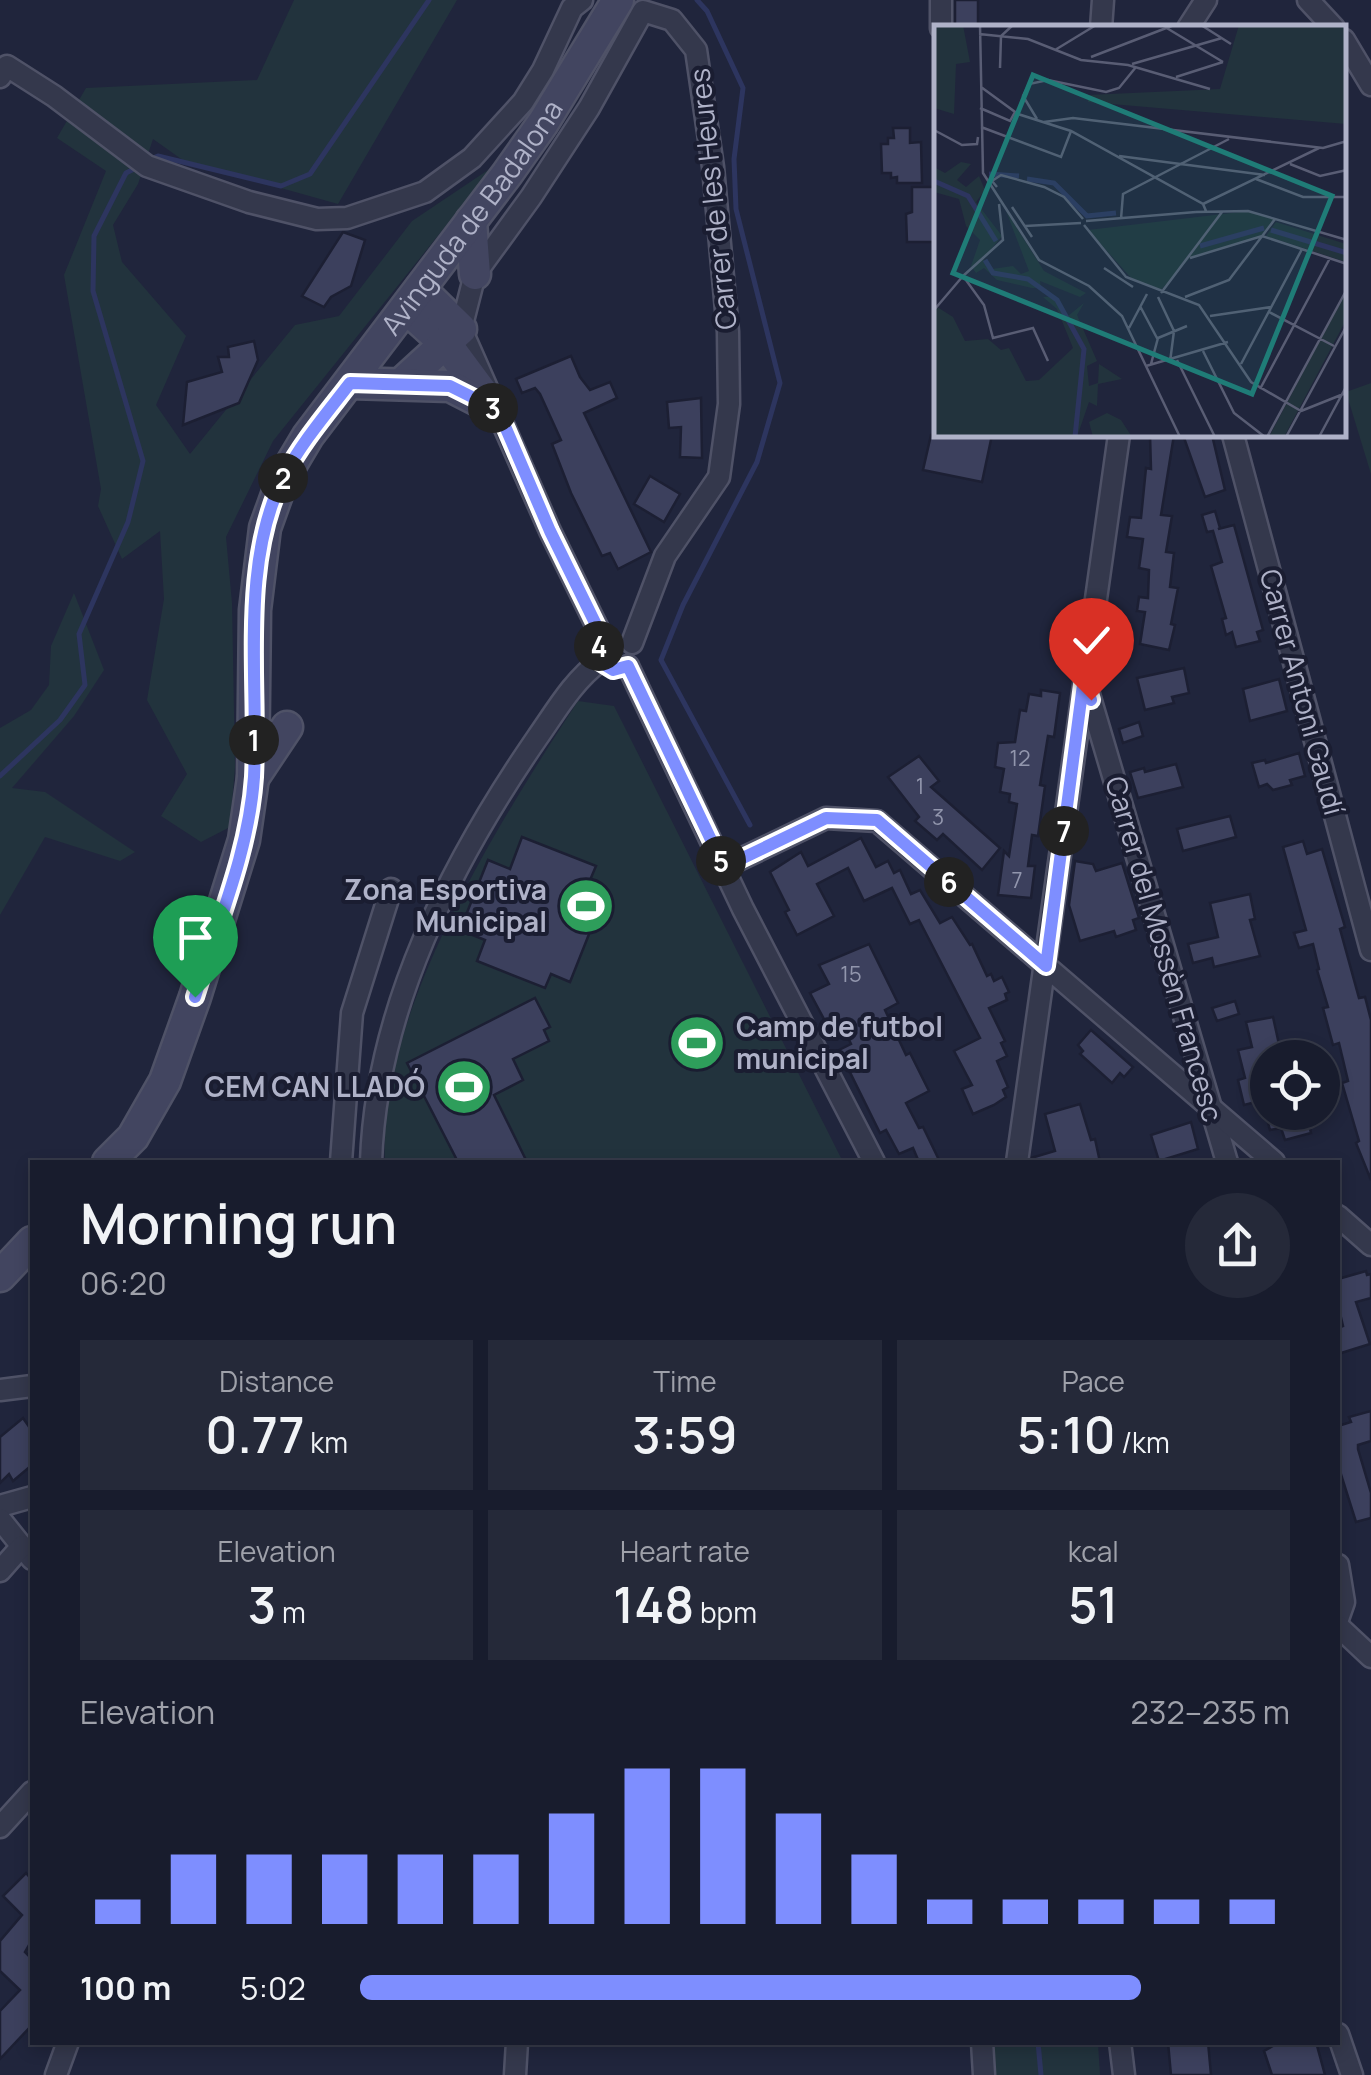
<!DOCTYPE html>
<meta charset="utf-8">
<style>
body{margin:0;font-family:Manrope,sans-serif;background:#252939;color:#f1f3f6;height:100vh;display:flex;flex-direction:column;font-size:38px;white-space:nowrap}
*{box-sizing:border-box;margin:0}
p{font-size:32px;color:#9fa1aa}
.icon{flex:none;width:55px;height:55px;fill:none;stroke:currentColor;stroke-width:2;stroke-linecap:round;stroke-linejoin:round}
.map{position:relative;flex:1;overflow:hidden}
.side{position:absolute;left:30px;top:1160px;width:1310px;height:885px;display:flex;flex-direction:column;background:#181c2d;border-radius:0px;box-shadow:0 5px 15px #0003,0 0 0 2px #363a49}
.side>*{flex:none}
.fabs{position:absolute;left:1250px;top:1040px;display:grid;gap:20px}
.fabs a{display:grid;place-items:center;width:90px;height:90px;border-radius:50%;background:#181c2d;box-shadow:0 5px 15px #0003,0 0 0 2px #363a49;font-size:50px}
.pin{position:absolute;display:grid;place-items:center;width:85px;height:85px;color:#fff;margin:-102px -42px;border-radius:50% 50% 50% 0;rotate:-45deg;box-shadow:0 0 10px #0007}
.pin .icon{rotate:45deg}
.km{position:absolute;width:50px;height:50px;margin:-25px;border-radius:50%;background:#222;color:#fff;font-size:28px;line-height:50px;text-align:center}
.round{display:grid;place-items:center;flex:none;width:105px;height:105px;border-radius:52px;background:#252939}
.summary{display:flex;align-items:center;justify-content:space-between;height:170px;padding:0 50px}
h1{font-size:55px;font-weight:600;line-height:75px}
.figures{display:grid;grid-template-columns:repeat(3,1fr);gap:15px;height:170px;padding:10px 50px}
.figures div{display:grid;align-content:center;border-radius:0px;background:#252939;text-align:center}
.figures b{font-size:50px;font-weight:600}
.figures small{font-size:28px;font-weight:400}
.figures p{font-size:28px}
.chart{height:280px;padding:20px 50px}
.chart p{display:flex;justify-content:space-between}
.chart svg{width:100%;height:180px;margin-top:10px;stroke:#7e8eff;stroke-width:6}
ul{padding:0 50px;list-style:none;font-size:32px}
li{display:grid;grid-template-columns:160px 120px 1fr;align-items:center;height:75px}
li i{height:25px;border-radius:12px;background:#7e8eff}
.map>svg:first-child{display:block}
</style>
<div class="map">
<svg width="1371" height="2075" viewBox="0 0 1371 2075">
<rect width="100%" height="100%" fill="#20253c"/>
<g fill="#22333d">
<polygon points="294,0 457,0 338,204 184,161 153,139 138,184 113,225 122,262 186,336 156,405 190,454 295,325 339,316 412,221 494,166 273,441 226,537 232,603 235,767 230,827 201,842 161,816 187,774 147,700 164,599 160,531 122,559 98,506 101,489 64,275 106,171 57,138 86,88 257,80"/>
<polygon points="1371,383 1371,474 1346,392"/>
<polygon points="74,593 104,670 74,716 12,788 45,792 135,852 120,861 45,837 0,915 0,728 31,710 49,685 51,646"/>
<path d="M578,701L614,706L843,1162H385C376,1015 500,821 578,701Z"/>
<polygon points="991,2043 1098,2043 1100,2075 993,2075"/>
</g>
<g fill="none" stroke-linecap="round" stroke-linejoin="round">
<g stroke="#2d355f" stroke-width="5">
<polyline points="697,0 707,11 743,88 734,159 736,209 780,383 757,462 683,605 661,660 750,825"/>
<polyline points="151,159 158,156 281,186 310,174 429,0"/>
<polyline points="0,776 60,720 85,685 79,634 128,522 143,461 93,291 94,236 126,173 138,167"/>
<polyline points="1038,2042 1041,2075"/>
</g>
</g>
<g fill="#3c405d" stroke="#1c1f33" stroke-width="2.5">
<rect x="955" y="0" width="23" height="28"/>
<polygon points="893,128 910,128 910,143 921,142 922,183 897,183 897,177 891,178 891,173 882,173 881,144 888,144 888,138 894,138"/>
<polygon points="912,187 936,187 934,242 907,242 906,214 912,212"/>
<polygon points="343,232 365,240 351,286 331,297 324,307 302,296"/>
<polygon points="254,341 258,360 239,403 183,425 187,382 222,372 218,357 229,357 228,347"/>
<polygon points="571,356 580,377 590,390 610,382 617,398 584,413 651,552 618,569 610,553 602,556 571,493 552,444 561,440 540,394 535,388 522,393 516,379"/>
<polygon points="701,398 702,458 680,457 681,427 669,428 667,402"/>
<polygon points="931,435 992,435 982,482 923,470"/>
<polygon points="1150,435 1174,435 1161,515 1172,516 1166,552 1174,553 1170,587 1178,588 1171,624 1175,625 1169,650 1140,644 1145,612 1137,611 1139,597 1148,598 1149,570 1139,568 1143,539 1127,537 1130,517 1141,518 1146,468 1151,469"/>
<polygon points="1183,435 1212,435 1225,490 1205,497"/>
<polygon points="650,476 680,494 664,522 634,504"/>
<polygon points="1215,511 1220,528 1218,529 1234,525 1263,630 1257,632 1260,641 1236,647 1232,632 1226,635 1222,619 1226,618 1211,566 1222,562 1213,531 1207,532 1202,515"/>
<polygon points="1184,668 1189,693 1172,697 1174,703 1145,710 1137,678"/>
<polygon points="1279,679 1287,711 1250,721 1243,689"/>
<polygon points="1041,690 1060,693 1054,737 1048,736 1040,785 1045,786 1038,836 1032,835 1028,866 1035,866 1031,898 998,895 1004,851 1009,856 1017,804 1009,802 1010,794 1000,792 1004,769 995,767 998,743 1015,742 1020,710 1026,711 1029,694 1041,696"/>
<polygon points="1139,722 1143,736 1123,743 1119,729"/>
<polygon points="1299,753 1305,776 1290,780 1292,785 1273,790 1267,784 1259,787 1252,763 1265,760 1266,763"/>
<polygon points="919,756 939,781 931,787 1000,848 982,870 943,834 937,840 915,821 919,817 888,777"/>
<polygon points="1176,764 1183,787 1138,798 1130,772 1144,768 1145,772"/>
<polygon points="1230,816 1236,837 1183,851 1177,829"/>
<polygon points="522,837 596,866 585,892 603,899 570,982 551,974 545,988 477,961 485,940 460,930 488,860 510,869"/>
<polygon points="861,838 876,867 888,861 894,873 900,870 911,894 920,890 940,923 952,917 970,945 972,944 987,976 991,974 994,981 1002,977 1009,992 1005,994 1007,1000 989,1008 1005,1041 1001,1043 1007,1056 997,1061 1008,1087 1003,1090 1006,1097 994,1105 973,1114 962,1089 972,1085 954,1051 980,1038 919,920 910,924 892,888 864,901 848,868 817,884 834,916 797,935 785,912 789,910 770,872 801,852 808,866"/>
<polygon points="1303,841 1307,854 1322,849 1345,927 1340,929 1359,998 1365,997 1371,1020 1371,1180 1356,1143 1359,1141 1342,1083 1348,1081 1339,1043 1333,1045 1323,1008 1328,1007 1317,970 1319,969 1313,944 1299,948 1294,933 1306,930 1283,847"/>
<polygon points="1075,861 1093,864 1096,871 1122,863 1139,918 1133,920 1136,930 1116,937 1114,931 1080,941 1069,905"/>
<polygon points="1250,894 1255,919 1250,920 1260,956 1214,967 1212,958 1193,963 1188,944 1218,937 1210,903"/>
<polygon points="869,944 898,1003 885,1010 906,1055 910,1053 929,1091 906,1103 919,1128 923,1127 940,1162 919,1162 913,1148 899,1154 886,1130 880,1133 839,1050 851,1044 837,1015 825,1021 810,993 829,984 819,965"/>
<polygon points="535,998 550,1027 544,1030 549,1041 513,1059 523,1080 494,1095 527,1162 458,1162 407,1063"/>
<polygon points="1235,1001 1239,1014 1217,1021 1212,1008"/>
<polygon points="1273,1017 1282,1058 1268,1058 1268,1099 1244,1105 1238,1080 1245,1078 1238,1050 1252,1047 1246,1022"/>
<polygon points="1091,1030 1133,1067 1124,1077 1120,1073 1112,1083 1080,1054 1083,1051 1078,1045"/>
<polygon points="1080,1104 1091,1140 1095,1139 1100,1162 1031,1162 1031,1158 1055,1151 1045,1114"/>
<polygon points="1265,1112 1306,1112 1311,1133 1285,1140 1281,1128 1270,1130"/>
<polygon points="1191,1122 1198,1149 1159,1161 1151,1135"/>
<polygon points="1366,1271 1367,1275 1371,1274 1371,1298 1356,1302 1370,1344 1338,1354 1338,1328 1343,1326 1338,1305 1338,1279"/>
<polygon points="1371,1411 1371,1441 1358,1445 1358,1449 1371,1493 1371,1518 1356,1522 1338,1465 1338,1426 1351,1422 1349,1417"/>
<polygon points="23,1418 32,1431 32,1465 13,1481 9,1474 0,1483 0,1437"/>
<polygon points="26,1873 32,1880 32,1940 25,1952 32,1959 32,2025 0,2059 0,2011 20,1990 0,1971 0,1941 22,1915 3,1896"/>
<polygon points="1168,2042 1208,2042 1211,2075 1171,2075"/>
<polygon points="1280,2042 1316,2042 1325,2075 1272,2075 1264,2051"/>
</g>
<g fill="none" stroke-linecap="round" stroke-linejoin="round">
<g stroke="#4f5267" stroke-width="25">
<g id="street">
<polyline points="941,0 941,28"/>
<polyline points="1308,0 1334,28"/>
<polyline points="1101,28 1103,0"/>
<polyline points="1188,28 1206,0"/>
<polyline points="1344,40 1371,85"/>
<polyline points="0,77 7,66 54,96 147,166 249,202 317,219 347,218 425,192 472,158 523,102 543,70 572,8 582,0"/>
<polyline points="1233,435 1371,950"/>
<polyline points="603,639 550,531 461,329 475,274 531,197 589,108 643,11 672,20 696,50 713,167 728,332 729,404 719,477 665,556 632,643"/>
<polyline points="628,666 743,909 874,1162"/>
<polyline points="1086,684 1227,1162"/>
<polyline points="724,867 826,818 877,821 1274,1162"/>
<polyline points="341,1162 352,1013 391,889"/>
<path d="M371,1162C376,1009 451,863 537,738C556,711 573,681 600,661"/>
<polyline points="1017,1162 1119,435"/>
<polyline points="1338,1216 1371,1245"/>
<polyline points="0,1390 32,1386"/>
<polyline points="0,1506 32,1497"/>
<polyline points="0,1519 32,1559"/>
<polyline points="1338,1565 1344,1602 1338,1619"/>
<polyline points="0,1571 22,1546"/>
<polyline points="1338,1626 1371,1657"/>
<polyline points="0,1827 32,1792"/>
<polyline points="1338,2034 1352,2075"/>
<polyline points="982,2042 984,2075"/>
<polyline points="1120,2042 1124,2075"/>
<polyline points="56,2075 68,2042"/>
<polyline points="515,2075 517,2042"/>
</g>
</g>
<g stroke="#4f5267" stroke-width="35">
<g id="secondary">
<polyline points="471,221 475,274"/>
<polyline points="406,308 447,345 487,399"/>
<polyline points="403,382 461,329 420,289"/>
<polyline points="350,383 450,386 497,410"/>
<polyline points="253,778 287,727"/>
<path id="s1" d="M108,1162L133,1137L165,1081L195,997L244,840L253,778L255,610L265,528L283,478L308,436L507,174L543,123L618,0"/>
<polyline points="0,1276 32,1242"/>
</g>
</g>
<use href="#street" stroke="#34384c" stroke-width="20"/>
<use href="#secondary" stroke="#424560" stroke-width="30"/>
</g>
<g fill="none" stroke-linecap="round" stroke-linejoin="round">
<g stroke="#fff" stroke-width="20">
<path id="route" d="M195,997C217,925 249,852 254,777C259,680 239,565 284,476C302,442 327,413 350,383L450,386L498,410L550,531L603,639L598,650L600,662L613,670L628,666L724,867L826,818L877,820L1046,966L1084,677L1091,700"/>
</g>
<use href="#route" stroke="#7e8eff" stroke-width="12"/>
</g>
<defs>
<g id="stadium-disc" transform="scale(2.875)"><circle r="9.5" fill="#2e9e5b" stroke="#1a1d31"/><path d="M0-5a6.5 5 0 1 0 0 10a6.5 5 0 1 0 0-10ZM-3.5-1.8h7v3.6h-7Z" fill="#fff"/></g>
</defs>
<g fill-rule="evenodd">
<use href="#stadium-disc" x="586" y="906"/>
<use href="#stadium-disc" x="697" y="1043"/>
<use href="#stadium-disc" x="464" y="1087"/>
</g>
<g text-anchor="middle" stroke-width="8" stroke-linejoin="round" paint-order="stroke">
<g font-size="22" fill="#9296ad">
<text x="1020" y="766">12</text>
<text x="920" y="794">1</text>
<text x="938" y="825">3</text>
<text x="1017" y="888">7</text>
<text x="851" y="982">15</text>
</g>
<g font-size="28" fill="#afb2c8" stroke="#1a1d31">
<text transform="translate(713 199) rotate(-96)" y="10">Carrer de les Heures</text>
<text dy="10" stroke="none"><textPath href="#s1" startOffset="1042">Avinguda de Badalona</textPath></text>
<text transform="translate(1302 692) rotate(75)" y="10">Carrer Antoni Gaudí</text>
<text transform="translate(1164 949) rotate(74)" y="10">Carrer del Mossèn Francesc</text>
</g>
<g font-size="28" font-weight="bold" fill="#afb2c8" stroke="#1a1d31" text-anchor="end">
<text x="547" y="900">Zona Esportiva<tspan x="547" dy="32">Municipal</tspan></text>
<text x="736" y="1037" text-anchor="start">Camp de futbol<tspan x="736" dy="32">municipal</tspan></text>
<text x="425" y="1097">CEM CAN LLADÓ</text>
</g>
</g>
<g transform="translate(934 25)">
<rect width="412" height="412" fill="#20253c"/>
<path d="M0,0H29L36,37L22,39L20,89L0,83ZM305,0H412V99L154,77V70L286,64ZM27,137L37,139L23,155L32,162L45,151L51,165L42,177L68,211L49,234L58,244L79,241L87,249L95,246L72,186L110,246L152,268L146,272L106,256L107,263H98L63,255L50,243L42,248L37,241L46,215L32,201L25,174L0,167V142L11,148ZM314,186L341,194L328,211L256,233L227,265L199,255L154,205ZM342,197L412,219V237L332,211ZM412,266V295L350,412H335ZM109,272H122L134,291L150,278L143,290L163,336L153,341L155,361L164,358L165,339L188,354L164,359L163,381L155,377L143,412H0V280L19,292L31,316L54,314L67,325L75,323L92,356L105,355L139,323L123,284ZM173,388L187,395L198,412H159L155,397Z" fill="#22333d"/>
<path fill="none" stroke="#2d355f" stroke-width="5" d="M55,149L85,151M93,154L120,158L153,191L182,188M0,156L34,171L62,216M337,205L413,228M266,221L330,203M51,235L59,248L94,254L123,275L150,324L141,412"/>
<path fill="none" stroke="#595d74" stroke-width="2.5" d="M46,0L49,148L105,235L155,261L188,291L246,412M267,0L297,19M231,2L289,37M45,9L94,14L147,35L194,40L276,64M121,25L162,0M157,32L240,0M198,39L288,13M66,43L67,11L79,0M242,52L289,37M47,62L84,89L137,106L269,179L272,186M46,83L76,96L81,87M103,94L89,71L95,59L114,55L172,67L185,63L202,42M110,97L139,93L389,123L413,116M47,102L127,132L137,106M0,105L28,120L43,119L44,112M185,131L331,150M356,139L386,151L413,145M322,154L369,172H413M63,162L58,156L67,150L110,162L130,172L149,194M65,179L69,215L29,251L50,280L59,313L99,303L114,336M269,179L385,123M78,182L98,212M262,187L314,186L413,215M187,194L189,169L295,114M152,196L262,187M150,200L192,252L265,280L317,357L367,386M91,201L147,198M256,233L328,211L413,239M170,243L199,262M227,268L288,187M224,272L240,306L236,337M251,272L295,255L341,194M206,281L224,315M0,285L29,251M335,287L400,321M276,291L337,282M195,303L213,269M269,326L300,388L331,412M243,335L281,412M217,339L224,313L253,301M307,339L368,224M212,341L294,317M326,364L396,233M367,386L412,368M333,412L413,264M352,412L413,300M385,412L413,360"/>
<path fill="#1f7c77" fill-opacity="0.15" stroke="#1f7c77" stroke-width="5" d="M99,50L398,171L318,369L19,248Z"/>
<rect width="412" height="412" fill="none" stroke="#afb2c8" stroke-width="5"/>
</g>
</svg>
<div class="fabs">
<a><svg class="icon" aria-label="locate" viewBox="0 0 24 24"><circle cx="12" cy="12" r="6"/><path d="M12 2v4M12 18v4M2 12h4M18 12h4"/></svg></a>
</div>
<div class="pin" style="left:195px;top:997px;background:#1e9e55"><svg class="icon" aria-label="arrive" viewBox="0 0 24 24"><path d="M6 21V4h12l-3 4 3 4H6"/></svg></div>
<div class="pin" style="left:1091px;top:700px;background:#d93025"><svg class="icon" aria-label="check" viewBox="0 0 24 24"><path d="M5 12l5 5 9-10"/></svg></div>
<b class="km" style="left:254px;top:740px">1</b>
<b class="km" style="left:283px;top:478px">2</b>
<b class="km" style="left:493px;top:408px">3</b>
<b class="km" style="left:599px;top:646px">4</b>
<b class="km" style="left:721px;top:861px">5</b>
<b class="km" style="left:949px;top:882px">6</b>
<b class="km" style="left:1064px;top:831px">7</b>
<section class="side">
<div class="summary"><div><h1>Morning run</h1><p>06:20</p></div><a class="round"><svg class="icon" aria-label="share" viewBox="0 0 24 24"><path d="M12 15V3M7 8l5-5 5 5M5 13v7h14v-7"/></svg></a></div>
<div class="figures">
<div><p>Distance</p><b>0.77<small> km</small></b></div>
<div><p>Time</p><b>3:59</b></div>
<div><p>Pace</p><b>5:10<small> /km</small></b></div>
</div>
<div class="figures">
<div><p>Elevation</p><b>3<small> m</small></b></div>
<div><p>Heart rate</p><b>148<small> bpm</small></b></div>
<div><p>kcal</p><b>51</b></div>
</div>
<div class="chart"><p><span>Elevation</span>232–235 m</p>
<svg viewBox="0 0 160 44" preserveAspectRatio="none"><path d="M5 44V38M15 44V27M25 44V27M35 44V27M45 44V27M55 44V27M65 44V17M75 44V6M85 44V6M95 44V17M105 44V27M115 44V38M125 44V38M135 44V38M145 44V38M155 44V38"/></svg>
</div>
<ul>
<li><b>100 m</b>5:02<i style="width:84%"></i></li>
</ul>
</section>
</div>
